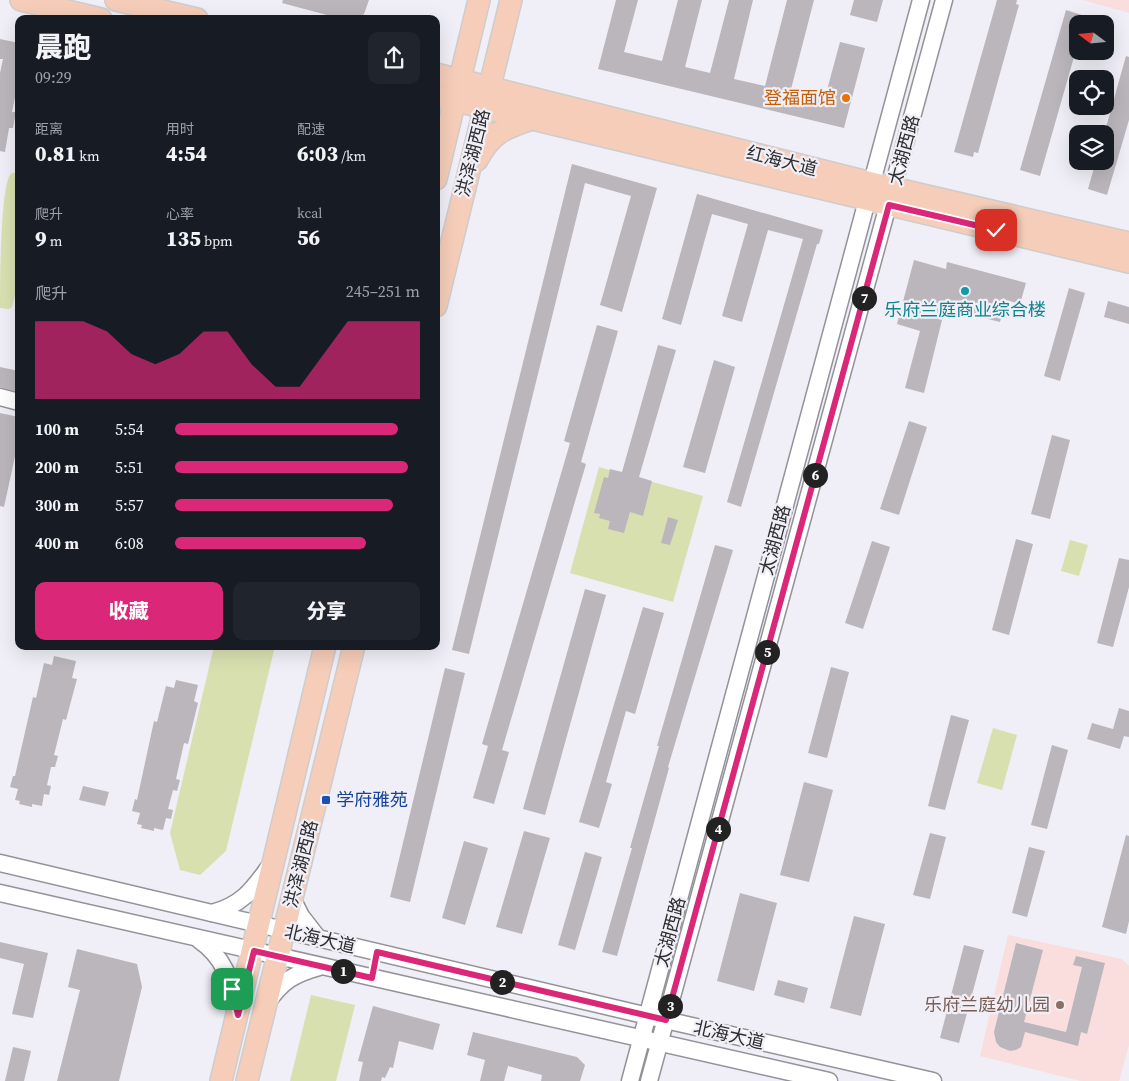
<!DOCTYPE html>
<html lang="zh">
<meta charset="utf-8">
<style>
body{margin:0;font-family:"Source Serif 4","Noto Sans SC",serif;background:#20242c;color:#f1f3f6;height:100vh;display:flex;flex-direction:column;font-size:19px;white-space:nowrap}
*{box-sizing:border-box;margin:0}
p{font-size:16px;color:#9ea1a6}
.icon{flex:none;width:28px;height:28px;fill:none;stroke:currentColor;stroke-width:2;stroke-linecap:round;stroke-linejoin:round}
.map{position:relative;flex:1;overflow:hidden}
.sheet{position:absolute;left:15px;top:15px;width:425px;height:635px;display:flex;flex-direction:column;background:#171b24;border-radius:10px;box-shadow:0 5px 20px #0002}
.sheet>*{flex:none}
.needle{width:32px;rotate:286deg}
.buttons{position:absolute;left:1069px;top:15px;display:grid;gap:10px}
.buttons a{display:grid;place-items:center;width:45px;height:45px;border-radius:10px;background:#171b24;box-shadow:0 5px 20px #0002;font-size:25px}
.pin{position:absolute;display:grid;place-items:center;width:42px;height:42px;color:#fff;margin:-21px;border-radius:10px;box-shadow:0 2px 8px #0006}
.km{position:absolute;width:25px;height:25px;margin:-12px;border-radius:50%;background:#222;color:#fff;font-size:14px;line-height:25px;text-align:center}
.round{display:grid;place-items:center;flex:none;width:52px;height:52px;border-radius:10px;background:#20242c}
.headline{display:flex;align-items:center;justify-content:space-between;height:85px;padding:0 20px}
h1{font-size:28px;font-weight:800;line-height:38px}
.stats{display:grid;grid-template-columns:repeat(3,1fr);gap:8px;height:85px;padding:5px 20px}
.stats div{display:grid;align-content:center}
.stats b{font-size:21px;font-weight:800}
.stats small{font-size:14px;font-weight:400}
.stats p{font-size:14px}
.chart{height:140px;padding:10px 20px}
.chart p{display:flex;justify-content:space-between}
.chart svg{width:100%;height:90px;margin-top:5px;fill:#db2777;opacity:.7}
.primary-button{display:flex;gap:10px;margin-top:auto;padding:10px 20px}
.primary-button a{flex:1;height:58px;border-radius:10px;background:#db2777;color:#fff;font-size:20px;font-weight:800;line-height:58px;text-align:center}
.primary-button a+a{background:#20242c;color:#f1f3f6}
ul{padding:0 20px;list-style:none;font-size:16px}
li{display:grid;grid-template-columns:80px 60px 1fr;align-items:center;height:38px}
li i{height:12px;border-radius:6px;background:#db2777}
.map>svg:first-child{display:block}
</style>
<div class="map">
<svg width="1129" height="1081" viewBox="0 0 1129 1081">
<rect width="100%" height="100%" fill="#f0eef6"/>
<g fill="#fadede">
<polygon points="1083,0 1129,0 1129,13"/>
<polygon points="1008,935 1122,959 1129,966 1129,1045 1119,1081 1081,1081 980,1056"/>
</g>
<g fill="#d9e0b0">
<path d="M12,173L19,174V281L12,307L9,309L0,308C0,286 0,179 12,173Z"/>
<polygon points="599,467 703,496 673,602 570,573"/>
<polygon points="1070,540 1088,545 1079,576 1061,571"/>
<polygon points="214,646 275,646 226,851 200,875 180,870 170,833"/>
<polygon points="993,728 1017,735 1002,790 977,783"/>
<polygon points="311,995 355,1005 336,1081 290,1081"/>
</g>
<g fill="#bab6bc">
<polygon points="283,0 369,0 364,14 361,16 354,15 352,19 342,19 282,3"/>
<polygon points="616,0 638,0 624,52 662,61 678,0 702,0 685,67 710,73 729,0 753,0 734,79 765,86 787,0 814,0 790,93 824,101 840,42 865,48 844,128 598,69"/>
<polygon points="854,0 883,0 877,22 850,15"/>
<polygon points="997,0 1017,0 1016,4 1019,5 978,153 974,152 973,157 954,152"/>
<polygon points="1066,10 1085,16 1083,24 1078,24 1078,43 1040,176 1020,170"/>
<polygon points="0,39 19,43 19,88 17,88 12,112 16,112 13,128 9,128 5,152 0,151 0,73 3,59 0,59"/>
<polygon points="1126,56 1129,57 1129,120 1107,195 1088,189 1096,161 1105,161 1105,131"/>
<polygon points="572,164 657,188 622,312 600,305 631,196 585,183 469,654 452,650"/>
<polygon points="697,194 823,230 819,244 817,244 741,507 727,502 803,239 768,230 742,322 722,316 748,224 712,214 681,325 662,319"/>
<polygon points="914,260 946,269 947,262 1026,283 1020,304 1006,300 1000,322 945,308 924,393 905,388 920,331 897,324"/>
<polygon points="1069,288 1085,293 1060,381 1044,376"/>
<polygon points="1108,301 1129,307 1129,324 1104,317"/>
<polygon points="597,325 618,331 581,462 586,464 502,750 509,752 494,804 473,798 488,746 482,744 570,443 564,441"/>
<polygon points="658,345 676,350 639,477 652,481 643,516 630,512 624,533 608,529 610,521 599,518 600,514 594,513 604,477 608,478 610,469 622,472"/>
<polygon points="714,360 735,367 705,473 683,467"/>
<polygon points="0,367 19,371 19,392 0,387"/>
<polygon points="0,413 19,417 19,438 4,507 0,506"/>
<polygon points="909,421 927,427 899,515 880,509"/>
<polygon points="1052,435 1070,440 1050,519 1031,514"/>
<polygon points="668,517 678,520 670,545 661,543"/>
<polygon points="1016,539 1033,544 1009,635 992,630"/>
<polygon points="872,541 890,547 863,629 845,623"/>
<polygon points="715,545 733,550 668,767 669,768 617,956 602,952 632,848 630,848 659,746 657,746"/>
<polygon points="1119,558 1129,560 1129,587 1113,647 1097,643"/>
<polygon points="585,589 606,595 545,815 523,809"/>
<polygon points="643,607 664,613 635,714 626,711 606,782 612,784 599,828 579,822"/>
<polygon points="54,656 76,661 72,678 77,679 66,720 63,719 54,755 58,756 55,767 51,767 47,785 51,786 49,795 44,794 42,806 32,804 32,807 19,804 20,801 15,800 18,789 10,787 13,776 15,776 33,697 36,698 44,663 52,665"/>
<polygon points="831,667 849,672 827,758 808,753"/>
<polygon points="445,668 465,673 410,902 390,897"/>
<polygon points="176,680 198,685 194,701 198,703 188,744 184,743 176,779 180,780 177,791 173,790 168,809 173,810 171,819 166,818 163,830 154,828 154,831 141,828 142,825 137,824 140,813 132,811 135,799 137,800 154,721 157,722 166,686 174,688"/>
<polygon points="1119,708 1129,711 1129,737 1124,736 1120,749 1087,739 1092,723 1113,729"/>
<polygon points="951,715 969,720 945,810 928,806"/>
<polygon points="1052,745 1068,750 1047,829 1031,825"/>
<polygon points="804,782 833,790 809,882 780,875"/>
<polygon points="83,786 109,792 105,806 79,800"/>
<polygon points="524,831 550,838 522,934 496,927"/>
<polygon points="930,833 946,837 930,899 913,895"/>
<polygon points="1126,835 1129,836 1129,921 1126,934 1102,927"/>
<polygon points="464,841 488,848 465,925 442,918"/>
<polygon points="1029,847 1045,851 1027,917 1012,913"/>
<polygon points="585,852 602,857 575,950 558,945"/>
<polygon points="740,893 777,903 754,991 717,981"/>
<polygon points="854,916 885,924 861,1016 830,1008"/>
<polygon points="0,942 48,953 33,1018 12,1014 24,964 0,958"/>
<polygon points="1016,943 1043,950 1024,1022 1066,1032 1082,967 1073,965 1076,956 1105,963 1087,1034 1081,1032 1078,1046 1025,1032 1021,1047 1016,1050 1010,1051 1000,1047 996,1042 994,1032"/>
<polygon points="964,945 984,950 959,1043 940,1038"/>
<polygon points="77,949 137,964 142,987 119,1081 57,1081 80,990 68,987"/>
<polygon points="778,980 808,988 804,1003 774,995"/>
<polygon points="373,1006 440,1024 433,1050 399,1041 393,1068 390,1067 385,1078 382,1077 381,1081 359,1081 363,1062 358,1061"/>
<polygon points="473,1032 577,1057 585,1065 580,1081 541,1081 542,1075 508,1066 504,1081 480,1081 485,1060 467,1055"/>
<polygon points="13,1047 31,1051 24,1081 5,1081"/>
</g>
<g fill="none" stroke-linecap="round" stroke-linejoin="round">
<g stroke="#949299" stroke-width="19">
<g id="minor">
<polyline points="0,397 19,402"/>
<polyline points="0,863 648,1016 933,1081"/>
<polyline points="0,893 829,1081"/>
<polyline points="292,898 301,916 318,938"/>
<path d="M212,913C241,905 252,891 269,867"/>
<path d="M199,940C224,957 231,980 236,1008"/>
<path d="M267,1003C282,981 294,974 319,967"/>
<polyline points="630,1081 921,0"/>
<polyline points="649,1081 944,0"/>
</g>
</g>
<g stroke="#cdcdcd" stroke-width="24">
<g id="major">
<polyline points="21,0 101,19"/>
<polyline points="116,0 197,19"/>
<polyline points="436,74 871,183 1129,243"/>
<polyline points="436,96 1129,262"/>
<path d="M477,160C491,133 504,128 532,119"/>
<polyline points="436,179 479,0"/>
<polyline points="436,306 511,0"/>
<polyline points="221,1081 325,646"/>
<polyline points="247,1081 354,646"/>
</g>
</g>
<use href="#minor" stroke="#fff" stroke-width="16"/>
<use href="#major" stroke="#f5cdb9" stroke-width="21"/>
</g>
<g fill="none" stroke-linecap="round" stroke-linejoin="round">
<g stroke="#fff" stroke-width="10">
<polyline id="route" points="232,989 238,1015 254,951 372,978 377,952 666,1020 889,205 996,230"/>
</g>
<use href="#route" stroke="#db2777" stroke-width="6"/>
</g>
<circle fill="#e8710a" stroke="#f0eef6" stroke-width="2" cx="846" cy="98" r="5"/>
<circle fill="#0f9aa8" stroke="#f0eef6" stroke-width="2" cx="965" cy="291" r="5"/>
<rect fill="#1a4fb4" stroke="#f0eef6" stroke-width="2" x="321" y="795" width="10" height="10" rx="2.5"/>
<circle fill="#8d6e63" stroke="#f0eef6" stroke-width="2" cx="1060" cy="1005" r="5"/>
<g text-anchor="middle" stroke-width="4.5" stroke-linejoin="round" paint-order="stroke">
<g font-size="18" fill="#c56008" stroke="#f0eef6" text-anchor="end">
<text x="836" y="104">登福面馆</text>
</g>
<g font-size="18" fill="#2d2d2f" stroke="#f0eef6">
<text transform="translate(904 150) rotate(-75)" y="6">太湖西路</text>
<text transform="translate(473 153) rotate(-76)" y="6">洪泽湖西路</text>
<text transform="translate(782 161) rotate(14)" y="6">红海大道</text>
<text transform="translate(775 540) rotate(-75)" y="6">太湖西路</text>
<text transform="translate(301 864) rotate(-76)" y="6">洪泽湖西路</text>
<text transform="translate(670 932) rotate(-75)" y="6">太湖西路</text>
<text transform="translate(320 939) rotate(13)" y="6">北海大道</text>
<text transform="translate(729 1035) rotate(13)" y="6">北海大道</text>
</g>
<g font-size="18" fill="#0d838f" stroke="#f0eef6">
<text x="965" y="316">乐府兰庭商业综合楼</text>
</g>
<g font-size="18" fill="#164399" stroke="#f0eef6" text-anchor="start">
<text x="336" y="806">学府雅苑</text>
</g>
<g font-size="18" fill="#785e54" stroke="#f0eef6" text-anchor="end">
<text x="1050" y="1011">乐府兰庭幼儿园</text>
</g>
</g>
</svg>
<div class="buttons">
<a><svg class="needle" viewBox="-14 -14 28 28"><path d="M0-13l5 13h-10z" fill="#e53935"/><path d="M0 13l5-13h-10z" fill="#9ea1a6"/></svg></a>
<a><svg class="icon" aria-label="locate" viewBox="0 0 24 24"><circle cx="12" cy="12" r="6"/><path d="M12 2v4M12 18v4M2 12h4M18 12h4"/></svg></a>
<a><svg class="icon" aria-label="layers" viewBox="0 0 24 24"><path d="M12 4l9 5-9 5-9-5zM3 14l9 5 9-5"/></svg></a>
</div>
<div class="pin" style="left:232px;top:989px;background:#1e9e55"><svg class="icon" aria-label="arrive" viewBox="0 0 24 24"><path d="M6 21V4h12l-3 4 3 4H6"/></svg></div>
<div class="pin" style="left:996px;top:230px;background:#d93025"><svg class="icon" aria-label="check" viewBox="0 0 24 24"><path d="M5 12l5 5 9-10"/></svg></div>
<b class="km" style="left:343px;top:971px">1</b>
<b class="km" style="left:502px;top:982px">2</b>
<b class="km" style="left:670px;top:1006px">3</b>
<b class="km" style="left:718px;top:829px">4</b>
<b class="km" style="left:767px;top:652px">5</b>
<b class="km" style="left:815px;top:475px">6</b>
<b class="km" style="left:864px;top:298px">7</b>
<section class="sheet">
<div class="headline"><div><h1>晨跑</h1><p>09:29</p></div><a class="round"><svg class="icon" aria-label="share" viewBox="0 0 24 24"><path d="M12 15V3M7 8l5-5 5 5M5 13v7h14v-7"/></svg></a></div>
<div class="stats">
<div><p>距离</p><b>0.81<small> km</small></b></div>
<div><p>用时</p><b>4:54</b></div>
<div><p>配速</p><b>6:03<small> /km</small></b></div>
</div>
<div class="stats">
<div><p>爬升</p><b>9<small> m</small></b></div>
<div><p>心率</p><b>135<small> bpm</small></b></div>
<div><p>kcal</p><b>56</b></div>
</div>
<div class="chart"><p><span>爬升</span>245–251 m</p>
<svg viewBox="0 0 160 44" preserveAspectRatio="none"><path d="M0 44V6L10 6L20 6L30 11L40 22L50 27L60 22L70 11L80 11L90 27L100 38L110 38L120 22L130 6L140 6L150 6L160 6V44z"/></svg>
</div>
<ul>
<li><b>100 m</b>5:54<i style="width:91%"></i></li>
<li><b>200 m</b>5:51<i style="width:95%"></i></li>
<li><b>300 m</b>5:57<i style="width:89%"></i></li>
<li><b>400 m</b>6:08<i style="width:78%"></i></li>
</ul>
<div class="primary-button"><a>收藏</a><a>分享</a></div>
</section>
</div>
